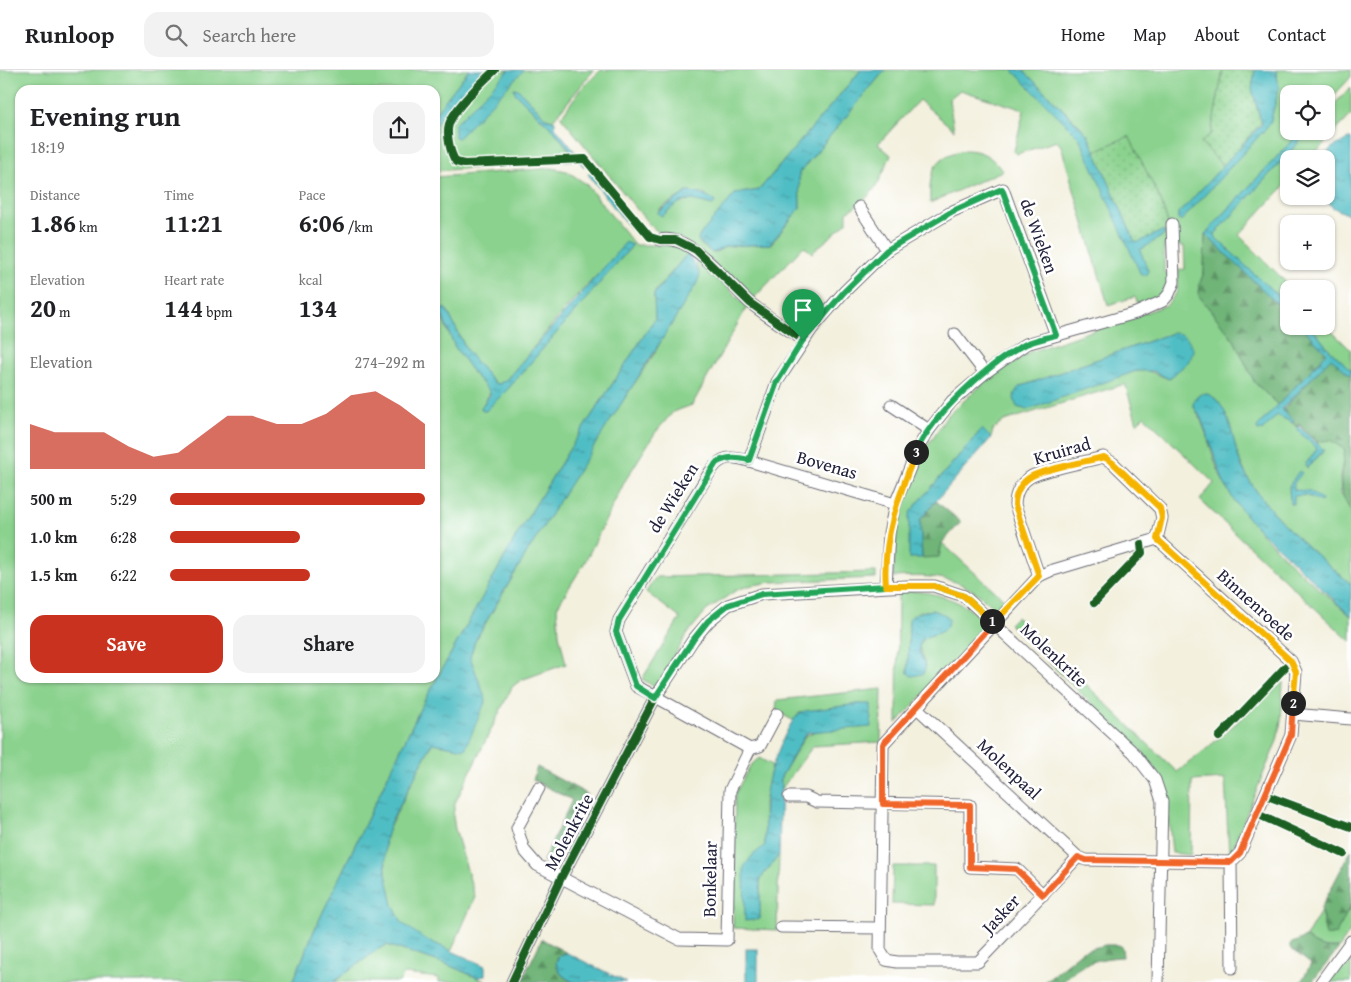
<!DOCTYPE html>
<meta charset="utf-8">
<style>
body{margin:0;font-family:"Gentium Book Plus",serif;background:#f2f2f2;color:#202124;height:100vh;display:flex;flex-direction:column;font-size:19px;white-space:nowrap}
*{box-sizing:border-box;margin:0}
p{font-size:16px;color:#757577}
.icon{flex:none;width:28px;height:28px;fill:none;stroke:currentColor;stroke-width:2;stroke-linecap:round;stroke-linejoin:round}
.map{position:relative;flex:1;overflow:hidden}
.panel{position:absolute;left:15px;top:15px;width:425px;height:598px;display:flex;flex-direction:column;background:#fff;border-radius:15px;box-shadow:0 1px 4px #0004}
.panel>*{flex:none}
.controls{position:absolute;left:1280px;top:15px;display:grid;gap:10px}
.controls a{display:grid;place-items:center;width:55px;height:55px;border-radius:10px;background:#fff;box-shadow:0 1px 4px #0004;font-size:25px}
.pin{position:absolute;display:grid;place-items:center;width:42px;height:42px;color:#fff;margin:-51px -21px;border-radius:50% 50% 50% 0;rotate:-45deg;box-shadow:0 0 5px #0007}
.pin .icon{rotate:45deg}
.km{position:absolute;width:25px;height:25px;margin:-12px;border-radius:50%;background:#222;color:#fff;font-size:14px;line-height:25px;text-align:center}
.round{display:grid;place-items:center;flex:none;width:52px;height:52px;border-radius:15px;background:#f2f2f2}
.summary{display:flex;align-items:center;justify-content:space-between;height:85px;padding:0 15px}
h1{font-size:28px;font-weight:800;line-height:38px}
.stats{display:grid;grid-template-columns:repeat(3,1fr);gap:8px;height:85px;padding:5px 15px}
.stats div{display:grid;align-content:center}
.stats b{font-size:25px;font-weight:800}
.stats small{font-size:14px;font-weight:400}
.stats p{font-size:14px}
.chart{height:140px;padding:10px 15px}
.chart p{display:flex;justify-content:space-between}
.chart svg{width:100%;height:90px;margin-top:5px;fill:#c8321e;opacity:.7}
.action{display:flex;gap:10px;margin-top:auto;padding:10px 15px}
.action a{flex:1;height:58px;border-radius:15px;background:#c8321e;color:#fff;font-size:20px;font-weight:800;line-height:58px;text-align:center}
.action a+a{background:#f2f2f2;color:#202124}
ul{padding:0 15px;list-style:none;font-size:16px}
li{display:grid;grid-template-columns:80px 60px 1fr;align-items:center;height:38px}
li i{height:12px;border-radius:6px;background:#c8321e}
header{display:flex;align-items:center;gap:30px;box-sizing:border-box;height:70px;padding:0 25px;background:#fff;border-bottom:1px solid #e0e0e0}
header strong{font-size:24px}
nav{display:flex;gap:28px;margin-inline-start:auto;font-size:18px}
.search{width:350px;height:45px;background:#f2f2f2;display:flex;align-items:center;gap:12px;box-sizing:border-box;padding:0 18px;border-radius:15px;color:#757577;font-size:19px}
.map>svg:first-child{display:block}
</style>
<header>
<strong>Runloop</strong>
<div class="search"><svg class="icon" aria-label="search" viewBox="0 0 24 24"><circle cx="10" cy="10" r="6"/><path d="M15 15l6 6"/></svg>Search here</div>
<nav><a>Home</a><a>Map</a><a>About</a><a>Contact</a></nav>
</header>
<div class="map">
<svg width="1351" height="912" viewBox="0 0 1351 912">
<defs>
<pattern id="forest-firs" width="22" height="20" patternUnits="userSpaceOnUse" patternTransform="scale(1.25)"><rect width="22" height="20" fill="#6fb478"/><path d="M5 1l3.5 6h-7zM16 11l3.5 6h-7z" fill="#5b9264"/></pattern>
<pattern id="garden-dots" width="8" height="8" patternUnits="userSpaceOnUse" patternTransform="scale(1.25)"><rect width="8" height="8" fill="#8ad28d"/><path d="M2 2h.1M6 6h.1" fill="none" stroke="#77b47b" stroke-width="1.8" stroke-linecap="round"/></pattern>
<pattern id="water-ripples" width="26" height="14" patternUnits="userSpaceOnUse" patternTransform="scale(1.25)"><rect width="26" height="14" fill="#4fbdc4"/><path d="M2 4q2-2 4 0t4 0M15 11q2-2 4 0t4 0" fill="none" stroke="#4199a0"/></pattern>
</defs>
<rect width="100%" height="100%" fill="#fff"/>
<filter id="ink" filterUnits="userSpaceOnUse"><feTurbulence type="fractalNoise" baseFrequency=".02" numOctaves="2"/><feDisplacementMap in="SourceGraphic" scale="10" xChannelSelector="R" yChannelSelector="G"/><feConvolveMatrix kernelMatrix="1 2 1 2 8 2 1 2 1" color-interpolation-filters="sRGB"/></filter>
<filter id="wash" filterUnits="userSpaceOnUse"><feTurbulence type="fractalNoise" baseFrequency=".0096" numOctaves="4" result="noise"/><feDisplacementMap in="SourceGraphic" scale="20" xChannelSelector="R" yChannelSelector="G"/><feGaussianBlur stdDeviation="1.12" result="paint"/><feColorMatrix in="noise" values="0 0 0 0 0 0 0 0 0 0 0 0 0 0 0 0 0 1.4 0 .05"/><feComposite in="paint" operator="in"/></filter>
<g filter="url(#wash)">
<rect width="100%" height="100%" fill="#f3f0de"/>
<g fill="#8ad28d" stroke="#567a64" fill-rule="evenodd">
<path d="M0,0H469L435,43V20H20V608H435V234L438,232L435,227V107L552,98L567,101L586,114L635,175H677L688,183L654,223L655,249L569,380L517,465L421,637L313,863L293,912H0ZM631,177L506,321L486,341L481,338L490,322L474,304L455,277L439,242L447,240L467,281L494,313L499,314L507,309C544,267 586,207 631,177Z"/>
<polygon points="482,0 509,0 455,54 524,0 594,0 553,50 546,48 518,19 515,23 555,62 577,90 435,101 435,55"/>
<path d="M601,0H861L759,120L735,124L700,165L698,170C703,178 708,180 716,182L727,176L771,174L800,138L799,103L885,0H1012L1079,67L1143,206L1140,180L1170,161L1161,131L1129,67L1095,81L1082,58L1023,0H1223L1211,64L1201,72L1223,96L1178,144V149L1180,150L1270,54L1279,18L1276,0H1351V7L1326,34V24H1289V61H1301L1205,164L1204,202L1200,213L1199,225L1234,270L1255,313L1278,335L1257,357L1263,360L1277,345L1293,353L1317,379L1305,395L1307,398L1323,382L1317,372L1330,369L1345,380L1340,408L1341,424L1351,441V514C1313,482 1262,441 1242,396C1232,373 1230,348 1215,328L1193,335C1208,359 1211,388 1224,413C1251,462 1309,510 1351,546V572L1200,430L1214,413L1144,346L1137,353L1125,314L1004,351L993,360L991,368L982,359L911,441L939,479L942,473L1007,532L998,542C964,506 939,505 893,507L898,449L908,418L917,392L947,346L985,312L1030,282L1167,235L1177,222L1179,200L1185,199L1184,176L1164,175V203L1170,204L1166,222L1140,239L1135,227L1108,235L1061,76L1057,71L1017,84L1014,81L1024,40L960,20L949,29L954,60L919,30L878,74L891,85C877,116 876,124 847,142V152L812,183L804,176L752,230L683,170L657,161L649,154L561,47L580,20ZM687,122L703,124L714,130L713,135L690,129L658,140ZM1172,263L1173,304L1169,309L1146,300L1019,317Z"/>
<polygon points="1351,17 1351,45 1310,89 1289,89 1289,111 1239,165 1293,219 1289,219 1289,236 1215,168 1215,164 1309,61 1326,61 1326,43"/>
<path d="M965,80C982,80 993,87 1002,101L930,133C929,105 931,86 965,80Z"/>
<path d="M700,189L747,237L692,335L673,342L655,363L625,411L585,492L557,537L559,564L566,594L521,610L512,617L455,733L453,746L455,759L475,827L451,882C434,874 414,866 401,852C387,836 382,783 387,762L472,594L470,587L475,571L568,413L654,284L699,201L695,192Z"/>
<polygon points="1310,256 1326,256 1351,280 1351,300 1327,277"/>
<polygon points="876,502 876,508 771,512 748,516 735,521 706,541 687,564 656,618 642,609 680,548 646,522 656,507"/>
<path d="M898,521C933,520 964,529 988,555L897,653ZM932,540L940,543L936,564L925,567L919,576L925,595L908,603L909,550L919,542Z"/>
<polygon points="1016,547 1177,702 1205,680 1283,612 1281,651 1277,671 1229,786 1225,709 1192,711 1191,785 1172,783 1166,720 1156,700 1141,681 1009,554"/>
<polygon points="882,619 881,672 813,676 780,721 781,707 805,666 871,635 858,634 799,643 794,651 776,641 777,630"/>
<polygon points="759,688 772,695 764,733 765,776 752,786 760,849 760,809 779,785 777,860 733,858 735,724 750,696"/>
<polygon points="893,796 934,796 934,835 892,834"/>
<path d="M1351,834V860L1339,878C1324,879 1316,877 1306,867L1321,841L1326,866L1340,857Z"/>
<polygon points="387,875 446,894 487,912 439,912 439,908 404,904 399,912 334,912 378,879"/>
<polygon points="1351,875 1351,912 1327,912"/>
</g>
<g fill="url(#forest-firs)" stroke="#486b5a">
<polygon points="1205,164 1289,245 1289,256 1301,256 1327,283 1278,335 1255,313 1234,270 1199,226 1200,213 1204,202"/>
<path d="M1331,287L1351,306V441C1336,419 1341,405 1345,380L1330,370L1317,372L1300,356H1295L1283,340Z"/>
<polygon points="936,431 961,452 942,473 939,487 922,488 920,450"/>
<polygon points="537,697 587,724 552,796 543,791 572,730 533,710"/>
<polygon points="1351,780 1351,834 1336,864 1326,866 1321,838"/>
<path d="M1306,867C1316,877 1324,879 1339,878L1312,912H1301L1311,894L1290,878V874Z"/>
<path d="M542,869L567,883H563L557,888C555,901 563,908 574,912H521Z"/>
<path d="M1105,875H1119L1122,878L1123,887C1099,888 1079,893 1063,912H1044L1082,881Z"/>
</g>
<g fill="url(#garden-dots)" stroke="#567a64">
<path d="M1223,0H1255C1252,21 1254,33 1262,52L1223,96L1201,72L1211,64Z"/>
<polygon points="1129,66 1161,131 1170,161 1166,163 1162,161 1139,173 1135,172 1095,81"/>
</g>
<g fill="url(#water-ripples)" stroke="#387080">
<polygon points="469,0 482,0 435,55 435,43"/>
<polygon points="509,0 524,0 458,68 455,67 455,54"/>
<polygon points="861,0 885,0 799,103 800,138 770,174 727,176 712,183 698,170 700,165 735,124 759,120"/>
<polygon points="1012,0 1023,0 1088,65 1135,172 1139,172 1162,161 1165,162 1164,165 1140,180 1148,200 1147,205 1141,205 1079,67"/>
<polygon points="1255,0 1276,1 1279,18 1270,54 1182,150 1178,150 1178,144 1262,54 1252,19"/>
<polygon points="514,18 518,19 546,48 555,51 555,57 584,93 584,97 555,62 515,23"/>
<polygon points="1301,61 1309,61 1215,164 1216,168 1289,236 1289,245 1205,164"/>
<polygon points="1351,68 1351,146 1332,137 1324,126 1326,126 1326,89 1323,89 1331,78"/>
<polygon points="590,102 594,104 640,165 629,157 588,104"/>
<path d="M687,122L697,123L714,130L715,133L713,135C686,128 684,127 662,146L657,143Z"/>
<polygon points="626,172 632,175 631,177 506,321 486,341 483,341 481,338 490,325 490,322 474,304 455,277 440,241 444,238 447,240 467,281 494,313 499,314 507,309"/>
<path d="M688,183L700,205L697,213C624,333 544,449 475,571L470,587L486,630L465,679L432,673L390,754L385,771L386,803L393,835L402,853L423,868L485,896V905L478,908L446,894L387,875L378,879L334,912H293L313,863L421,637L517,465L569,380L655,249L654,224Z"/>
<polygon points="1301,256 1312,258 1327,277 1351,300 1351,306 1331,288 1283,338 1283,341 1294,351 1293,353 1277,345 1263,360 1258,361 1257,357 1327,283"/>
<path d="M1172,263C1185,263 1190,270 1194,281L1188,292L1169,309L1153,301H1136L1027,340L1017,337C1013,329 1013,324 1019,317Z"/>
<path d="M1203,323C1231,327 1232,375 1242,397C1265,444 1312,481 1351,514V546L1253,454L1235,432L1224,413L1201,348L1193,335L1195,328Z"/>
<polygon points="1298,356 1324,380 1307,398 1305,395 1317,379 1297,360"/>
<polygon points="982,359 991,368 923,446 920,450 922,488 909,488 909,446 911,441"/>
<path d="M1299,401L1302,403L1294,413V420L1310,421L1322,430L1321,432C1309,427 1309,424 1294,426V434H1290L1289,416Z"/>
<path d="M932,540L946,545L949,550C946,570 920,560 919,577C919,586 926,592 925,600L923,604L912,606L908,603V598L909,550C913,542 923,542 932,540Z"/>
<path d="M858,634H871V657L809,662L804,666L781,707L779,785L760,809V849L745,851L744,797L752,786L765,775C764,727 764,712 784,667C789,657 794,645 805,641Z"/>
<rect x="746" y="879" width="12" height="33"/>
<path d="M567,883L626,912H574C564,908 558,903 556,892L560,885Z"/>
</g>
</g>
<g filter="url(#ink)">
<g fill="none" stroke-linecap="round" stroke-linejoin="round">
<g stroke="#6b6a74" stroke-width="13">
<g id="minor">
<polyline points="859,137 887,180"/>
<path d="M660,170C691,163 728,213 749,232C766,246 786,258 803,270"/>
<polyline points="955,264 985,303"/>
<polyline points="891,335 929,360"/>
<polyline points="749,391 777,312 812,259 844,222 887,180 953,141 1003,119 1056,265"/>
<polyline points="1157,469 1050,501 1039,506 883,674 880,880 886,890 897,892 978,892 1078,787 1086,790 1231,792"/>
<polyline points="1157,469 1291,591 1296,602 1291,665 1240,783 1231,792 1232,898"/>
<path d="M1039,506L1015,435C1015,423 1021,412 1032,406C1048,399 1085,392 1103,387L1113,393L1160,439L1162,448L1157,469"/>
<polyline points="886,516 889,463 895,434 919,376 929,360 952,331 985,303 1026,274 1136,243 1163,231 1169,224 1174,212 1172,154"/>
<polyline points="916,637 1078,787"/>
<polyline points="1293,644 1351,649"/>
<polyline points="750,679 760,676 777,644"/>
<path d="M539,718L517,758L524,780L537,795L679,869L727,870L730,720L750,679L636,616L616,562L619,550L710,402C721,385 731,386 749,391L895,434"/>
<polyline points="789,727 806,727 817,732 970,735 970,797 1017,799 1043,825"/>
<polyline points="781,857 879,858"/>
<polyline points="512,912 561,808 655,628 693,570 709,551 728,535 762,524 908,516 934,516 964,526 1134,683 1155,710 1162,731 1158,912"/>
<polyline points="1321,912 1351,871"/>
</g>
</g>
<use href="#minor" stroke="#fff" stroke-width="11"/>
<g stroke="#fff" stroke-width="11">
<g id="cycleway">
<path d="M495,0C483,11 454,39 449,54C446,64 450,83 456,92L464,94L585,89L650,167L660,170H676L696,180L750,233L803,270L777,312L749,391C736,387 728,386 716,393L619,550L616,562L636,616L655,628L561,808L512,912"/>
<polyline points="1094,533 1142,483 1141,474"/>
<polyline points="1219,667 1291,591"/>
<polyline points="1265,725 1351,757"/>
<polyline points="1257,744 1344,784"/>
</g>
</g>
<use href="#cycleway" stroke="#1b5e20" stroke-width="8"/>
</g>
</g>
<g fill="none" stroke-linecap="round" stroke-linejoin="round" filter="url(#ink)">
<g stroke="#fff" stroke-width="10">
<path id="split-1" d="M803,270L777,312L749,390C736,387 728,386 716,393L619,550L616,562L636,616L655,628L693,570L708,551L728,535L762,524L886,516H934L964,526L992,551"/>
</g>
<g stroke="#fff" stroke-width="10">
<polyline id="split-2" points="992,551 994,553 883,674 883,734 970,735 970,797 1016,799 1043,825 1078,787 1086,790 1231,792 1240,783 1291,665 1293,633"/>
</g>
<g stroke="#fff" stroke-width="10">
<path id="split-3" d="M916,382C899,425 882,469 886,516H934L964,526L994,553L1039,506L1015,435C1015,423 1021,412 1032,406C1048,398 1085,392 1104,387L1113,393L1160,438L1162,448L1157,469L1291,591L1296,602L1293,633"/>
</g>
<g stroke="#fff" stroke-width="10">
<path id="split-4" d="M803,270L844,222L887,180L953,141L1002,119L1056,265C1046,268 1035,270 1026,274C990,292 932,345 916,382"/>
</g>
<use href="#split-1" stroke="#22a559" stroke-width="6"/>
<use href="#split-2" stroke="#f0652b" stroke-width="6"/>
<use href="#split-3" stroke="#f5b400" stroke-width="6"/>
<use href="#split-4" stroke="#22a559" stroke-width="6"/>
</g>
<g text-anchor="middle" stroke-width="5" stroke-linejoin="round" paint-order="stroke">
<g font-size="18" fill="#22223b" stroke="#fff">
<text transform="translate(1039 166) rotate(70)" y="6">de Wieken</text>
<text transform="translate(1062 381) rotate(-16)" y="6">Kruirad</text>
<text transform="translate(827 395) rotate(16)" y="6">Bovenas</text>
<text transform="translate(673 428) rotate(-58)" y="6">de Wieken</text>
<text transform="translate(1256 535) rotate(42)" y="6">Binnenroede</text>
<text transform="translate(1054 585) rotate(43)" y="6">Molenkrite</text>
<text transform="translate(1009 699) rotate(43)" y="6">Molenpaal</text>
<text transform="translate(569 762) rotate(-62)" y="6">Molenkrite</text>
<text transform="translate(710 809) rotate(-89)" y="6">Bonkelaar</text>
<text transform="translate(1001 844) rotate(-47)" y="6">Jasker</text>
</g>
</g>
</svg>
<div class="controls">
<a><svg class="icon" aria-label="locate" viewBox="0 0 24 24"><circle cx="12" cy="12" r="6"/><path d="M12 2v4M12 18v4M2 12h4M18 12h4"/></svg></a>
<a><svg class="icon" aria-label="layers" viewBox="0 0 24 24"><path d="M12 4l9 5-9 5-9-5zM3 14l9 5 9-5"/></svg></a>
<a>+</a>
<a>−</a>
</div>
<div class="pin" style="left:803px;top:270px;background:#1e9e55"><svg class="icon" aria-label="arrive" viewBox="0 0 24 24"><path d="M6 21V4h12l-3 4 3 4H6"/></svg></div>
<b class="km" style="left:992px;top:551px">1</b>
<b class="km" style="left:1293px;top:633px">2</b>
<b class="km" style="left:916px;top:382px">3</b>
<section class="panel">
<div class="summary"><div><h1>Evening run</h1><p>18:19</p></div><a class="round"><svg class="icon" aria-label="share" viewBox="0 0 24 24"><path d="M12 15V3M7 8l5-5 5 5M5 13v7h14v-7"/></svg></a></div>
<div class="stats">
<div><p>Distance</p><b>1.86<small> km</small></b></div>
<div><p>Time</p><b>11:21</b></div>
<div><p>Pace</p><b>6:06<small> /km</small></b></div>
</div>
<div class="stats">
<div><p>Elevation</p><b>20<small> m</small></b></div>
<div><p>Heart rate</p><b>144<small> bpm</small></b></div>
<div><p>kcal</p><b>134</b></div>
</div>
<div class="chart"><p><span>Elevation</span>274–292 m</p>
<svg viewBox="0 0 160 44" preserveAspectRatio="none"><path d="M0 44V22L10 26L20 26L30 26L40 33L50 38L60 36L70 27L80 18L90 18L100 22L110 22L120 17L130 8L140 6L150 13L160 22V44z"/></svg>
</div>
<ul>
<li><b>500 m</b>5:29<i style="width:100%"></i></li>
<li><b>1.0 km</b>6:28<i style="width:51%"></i></li>
<li><b>1.5 km</b>6:22<i style="width:55%"></i></li>
</ul>
<div class="action"><a>Save</a><a>Share</a></div>
</section>
</div>
